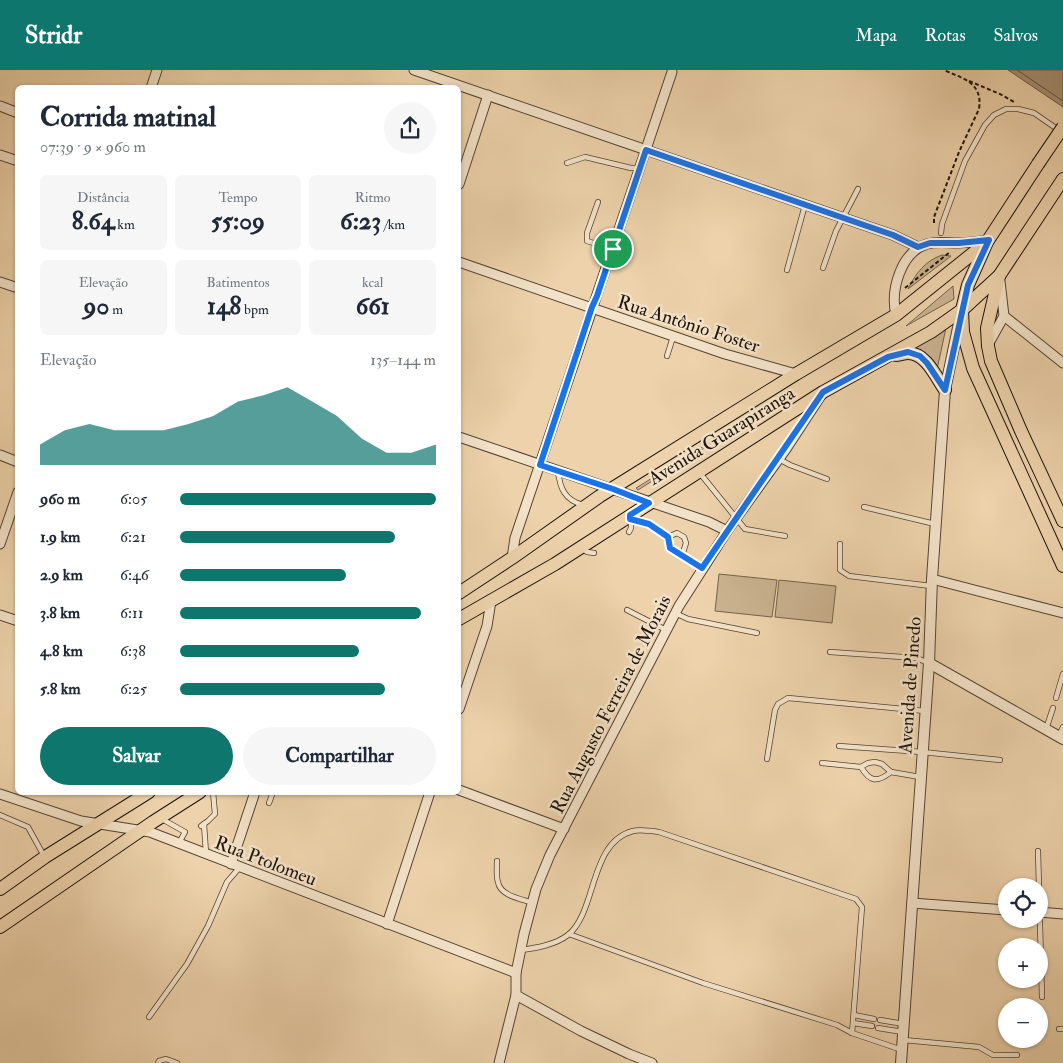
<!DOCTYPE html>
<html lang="pt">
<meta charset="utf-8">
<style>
body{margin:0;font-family:"IM FELL Double Pica",serif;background:#f6f6f7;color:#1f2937;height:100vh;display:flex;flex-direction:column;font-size:19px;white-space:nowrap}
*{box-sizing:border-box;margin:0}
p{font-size:16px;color:#747a83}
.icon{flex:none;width:28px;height:28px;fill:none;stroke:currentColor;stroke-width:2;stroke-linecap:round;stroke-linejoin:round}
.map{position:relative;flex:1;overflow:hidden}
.side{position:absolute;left:15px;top:15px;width:446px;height:710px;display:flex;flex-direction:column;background:#fff;border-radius:8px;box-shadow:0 1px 4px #0004}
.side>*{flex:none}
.buttons{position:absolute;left:998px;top:808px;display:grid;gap:10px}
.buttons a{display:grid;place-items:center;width:50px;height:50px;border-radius:50%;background:#fff;box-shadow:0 1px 4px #0004;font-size:25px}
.pin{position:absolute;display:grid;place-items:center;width:42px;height:42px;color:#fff;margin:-21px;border:2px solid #fff;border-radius:50%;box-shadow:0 1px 5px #0007}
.round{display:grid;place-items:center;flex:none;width:52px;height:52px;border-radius:26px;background:#f6f6f7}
.head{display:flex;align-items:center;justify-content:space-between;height:85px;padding:0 25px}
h1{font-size:28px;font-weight:700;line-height:38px}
.stats{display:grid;grid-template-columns:repeat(3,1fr);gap:8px;height:85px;padding:5px 25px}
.stats div{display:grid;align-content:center;border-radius:8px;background:#f6f6f7;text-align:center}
.stats b{font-size:25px;font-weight:700}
.stats small{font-size:14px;font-weight:400}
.stats p{font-size:14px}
.chart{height:140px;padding:10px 25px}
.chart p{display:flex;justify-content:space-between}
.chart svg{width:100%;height:90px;margin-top:5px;fill:#0f766e;opacity:.7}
.primary-button{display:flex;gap:10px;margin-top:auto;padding:10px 25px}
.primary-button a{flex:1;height:58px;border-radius:30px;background:#0f766e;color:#fff;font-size:20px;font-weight:700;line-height:58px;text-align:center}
.primary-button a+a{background:#f6f6f7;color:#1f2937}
ul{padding:0 25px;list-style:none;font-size:16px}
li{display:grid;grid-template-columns:80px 60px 1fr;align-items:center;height:38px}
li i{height:12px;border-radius:6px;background:#0f766e}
header{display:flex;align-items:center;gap:30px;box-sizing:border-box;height:70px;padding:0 25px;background:#0f766e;color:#fff}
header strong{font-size:24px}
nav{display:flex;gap:28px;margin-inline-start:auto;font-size:18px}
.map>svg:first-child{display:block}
</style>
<header>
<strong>Stridr</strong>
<nav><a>Mapa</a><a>Rotas</a><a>Salvos</a></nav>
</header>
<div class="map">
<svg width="1063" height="993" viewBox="0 0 1063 993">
<rect width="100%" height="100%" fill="#edd2ab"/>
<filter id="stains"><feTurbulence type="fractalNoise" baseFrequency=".004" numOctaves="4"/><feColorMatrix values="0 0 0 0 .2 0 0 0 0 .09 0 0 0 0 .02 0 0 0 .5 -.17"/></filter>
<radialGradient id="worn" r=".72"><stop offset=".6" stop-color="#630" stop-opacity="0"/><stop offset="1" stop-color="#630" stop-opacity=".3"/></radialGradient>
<g fill="#cab28f" stroke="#74634c">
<path d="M942,185L951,186L908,219C916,203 925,191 942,185Z"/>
<polygon points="953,216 954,229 906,256"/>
<polygon points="946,258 936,304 908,281"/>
<polygon points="743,352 744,353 638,420 636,418"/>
<polygon points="719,504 777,510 772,547 715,541"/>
<polygon points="779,510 836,516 832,553 775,547"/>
</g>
<polygon fill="#a79174" stroke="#715f49" points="1008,0 1063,0 1063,37"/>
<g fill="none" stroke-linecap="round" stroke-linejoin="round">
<polyline stroke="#63523e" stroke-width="1" points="1017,0 1063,31"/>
<g stroke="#524432" stroke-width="6">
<g id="service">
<polyline points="567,93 585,87 631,98 639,98"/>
<polyline points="598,132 587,163 587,171 613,179"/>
<polyline points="941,163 942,154 965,91 985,55 994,45 1006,39 1018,39 1034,43 1060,61"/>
<polyline points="823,198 836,161 858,119"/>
<polyline points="787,200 805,135"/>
<polyline points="667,286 673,267"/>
<polyline points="779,389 790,395 827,409"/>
<path d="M558,401C560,419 565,430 583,435"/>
<polyline points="699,402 745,459 785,466"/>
<polyline points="864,437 935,454"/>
<polyline points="631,449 649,454 668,467 670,479 702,498"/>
<polyline points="629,462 631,458 631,449"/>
<polyline points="668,467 677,463 684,467 686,473 682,486"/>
<polyline points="840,474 840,500 849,506 931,516"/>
<polyline points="582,478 587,482 594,483"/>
<polyline points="627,540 666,560"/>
<polyline points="675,543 688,549 757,563"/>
<polyline points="830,582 917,588 928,593"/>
<polyline points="1056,628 1063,604"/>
<polyline points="1046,659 1053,638"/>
<polyline points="1059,666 1063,657"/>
<polyline points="839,676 922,682 1000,690"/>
<polyline points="767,689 775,640 778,634 788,628 925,641"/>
<polyline points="822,693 861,697 868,693 875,692 882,694 891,702 920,707"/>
<path d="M861,697C870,712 877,713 891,702"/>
<polyline points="269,733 273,722"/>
<polyline points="0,745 28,757 44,786"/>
<polyline points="162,749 185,762 179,773"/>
<polyline points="204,754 206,783"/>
<polyline points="201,756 208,751 215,744 213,722"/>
<polyline points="1038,781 1039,817"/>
<path d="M497,791C497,798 496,806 498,812C500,826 522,829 533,833"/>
<polyline points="1039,844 1040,855 1042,927"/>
<polyline points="569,864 703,913 837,955 852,963 902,980"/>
<path d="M521,880C536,878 555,875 568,865C597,842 589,772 633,761C640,759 652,761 659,762L856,829L862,837L852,963"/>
<polyline points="854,945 874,949"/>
<polyline points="149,947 187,894 208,856 227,812 240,797"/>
<polyline points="880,950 904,954"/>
<polyline points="853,953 872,956"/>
<polyline points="878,958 903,962"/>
<polyline points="1059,959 1063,959"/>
<polyline points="904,970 979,977 993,985 1017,985"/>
<polyline points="158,993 159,991 166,989 177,993"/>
</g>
</g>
<g stroke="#524432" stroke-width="11">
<g id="minor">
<polyline points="414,0 893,165 918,177"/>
<polyline points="151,18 157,0"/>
<polyline points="0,36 18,43"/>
<polyline points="0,85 18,91"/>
<polyline points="459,114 488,25"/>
<polyline points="459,192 725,284 796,304"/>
<polyline points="0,212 18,218"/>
<path d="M896,245C890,220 901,182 927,174C937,171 948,173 958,173C968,173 979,171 989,170"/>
<polyline points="1004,246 1063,293"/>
<polyline points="989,273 1004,246 1000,211"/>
<polyline points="459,367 709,452 727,461"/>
<polyline points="0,385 18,392"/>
<polyline points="0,474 18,422"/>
<polyline points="512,488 515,468 672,2"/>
<polyline points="932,509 1063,543"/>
<polyline points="0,545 18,551"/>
<polyline points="459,639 487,556 491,531"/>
<polyline points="459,720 564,759"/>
<polyline points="0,724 81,751 150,762 516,903"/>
<polyline points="231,794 255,722"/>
<polyline points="912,833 1006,840"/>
<polyline points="1039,842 1063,844"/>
<polyline points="387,854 430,722"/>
<polyline points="516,925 581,961 629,984 652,993"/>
<polyline points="499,993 516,925 516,903 524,864 536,819 550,785 679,536 727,461 786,379 822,324"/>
</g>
</g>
<g stroke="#524432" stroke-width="12">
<g id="tertiary">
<polyline points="929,593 1063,669"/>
<polyline points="901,993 929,593 932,509 945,320 960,248"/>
</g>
</g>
<g stroke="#1f1409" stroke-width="14">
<g id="primary">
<polyline points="1038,94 987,172 976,197 968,215 962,240 963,262 973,298 1063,496"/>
<polyline points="999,206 987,258 988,276 991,291 1021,361 1063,451"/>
<path d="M896,285C899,285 904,283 908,283C926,283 936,307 945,320"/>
<polyline points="459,523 512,488 600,426 796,304 896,245 987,172"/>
<polyline points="459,549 555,494 823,322 931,262 962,240 999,206 1063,109"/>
<polyline points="0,819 45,787 149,722"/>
<polyline points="0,857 153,752 200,722"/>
</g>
</g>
<g stroke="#1f1409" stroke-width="2" stroke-dasharray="4 2.5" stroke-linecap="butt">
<polyline points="969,11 1000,24 1014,32"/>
<path d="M934,153V147L959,82L979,39C983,12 963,9 944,0"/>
<polyline points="905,218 950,182"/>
</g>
<use href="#service" stroke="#f3e2c8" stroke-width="4.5"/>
<use href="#minor" stroke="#f3e2c8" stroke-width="9"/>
<use href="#tertiary" stroke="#f3e2c8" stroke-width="10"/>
<use href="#primary" stroke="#edd2ab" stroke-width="12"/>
<g stroke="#1f1409" stroke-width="14" stroke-linecap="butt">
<polyline id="primary-bridge" points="1038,94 1063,57"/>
</g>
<use href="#primary-bridge" stroke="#edd2ab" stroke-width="12"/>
</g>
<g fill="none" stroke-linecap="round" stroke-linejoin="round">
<g stroke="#fff" stroke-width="10">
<polygon id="route" points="646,80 893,165 918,177 930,173 959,173 989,170 968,215 945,320 927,293 920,286 908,282 888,287 823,322 702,498 670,478 668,467 649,454 630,449 630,445 649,433 613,419 540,395 592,237 597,226"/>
</g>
<use href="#route" stroke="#1a73e8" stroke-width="6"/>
</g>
<g text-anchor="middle" stroke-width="5" stroke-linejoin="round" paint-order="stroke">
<g font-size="19" fill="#1f1409" stroke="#f3e2c8">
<text transform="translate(689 253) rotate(18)" y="7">Rua Antônio Foster</text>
<text transform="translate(721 365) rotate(-32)" y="7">Avenida Guarapiranga</text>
<text transform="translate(909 615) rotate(-86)" y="7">Avenida de Pinedo</text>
<text transform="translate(610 634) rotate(-63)" y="7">Rua Augusto Ferreira de Morais</text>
<text transform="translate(266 790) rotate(21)" y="7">Rua Ptolomeu</text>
</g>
</g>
<rect width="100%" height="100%" filter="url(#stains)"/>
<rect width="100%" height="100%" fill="url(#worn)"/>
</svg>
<div class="buttons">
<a><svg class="icon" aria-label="locate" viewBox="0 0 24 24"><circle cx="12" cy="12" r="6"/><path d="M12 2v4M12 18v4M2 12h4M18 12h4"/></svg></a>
<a>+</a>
<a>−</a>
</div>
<div class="pin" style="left:613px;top:179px;background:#1e9e55"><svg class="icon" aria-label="arrive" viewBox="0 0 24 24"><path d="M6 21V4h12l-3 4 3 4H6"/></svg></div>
<section class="side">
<div class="head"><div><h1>Corrida matinal</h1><p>07:39 · 9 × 960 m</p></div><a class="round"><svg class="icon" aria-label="share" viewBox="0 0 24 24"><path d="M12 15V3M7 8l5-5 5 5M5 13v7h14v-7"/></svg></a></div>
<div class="stats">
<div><p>Distância</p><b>8.64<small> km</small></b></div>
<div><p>Tempo</p><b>55:09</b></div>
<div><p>Ritmo</p><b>6:23<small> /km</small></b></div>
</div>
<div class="stats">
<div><p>Elevação</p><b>90<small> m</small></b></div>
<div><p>Batimentos</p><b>148<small> bpm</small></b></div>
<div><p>kcal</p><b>661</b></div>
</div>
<div class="chart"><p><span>Elevação</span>135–144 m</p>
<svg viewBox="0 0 160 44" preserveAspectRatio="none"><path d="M0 44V34L10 27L20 24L30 27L40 27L50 27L60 24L70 20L80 13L90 10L100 6L110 13L120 20L130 31L140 38L150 38L160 34V44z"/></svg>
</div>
<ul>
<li><b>960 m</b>6:05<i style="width:100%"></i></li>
<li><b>1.9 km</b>6:21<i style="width:84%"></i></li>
<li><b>2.9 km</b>6:46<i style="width:65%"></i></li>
<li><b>3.8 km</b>6:11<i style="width:94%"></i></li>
<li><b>4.8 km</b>6:38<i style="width:70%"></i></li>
<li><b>5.8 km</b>6:25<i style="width:80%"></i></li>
</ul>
<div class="primary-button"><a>Salvar</a><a>Compartilhar</a></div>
</section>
</div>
